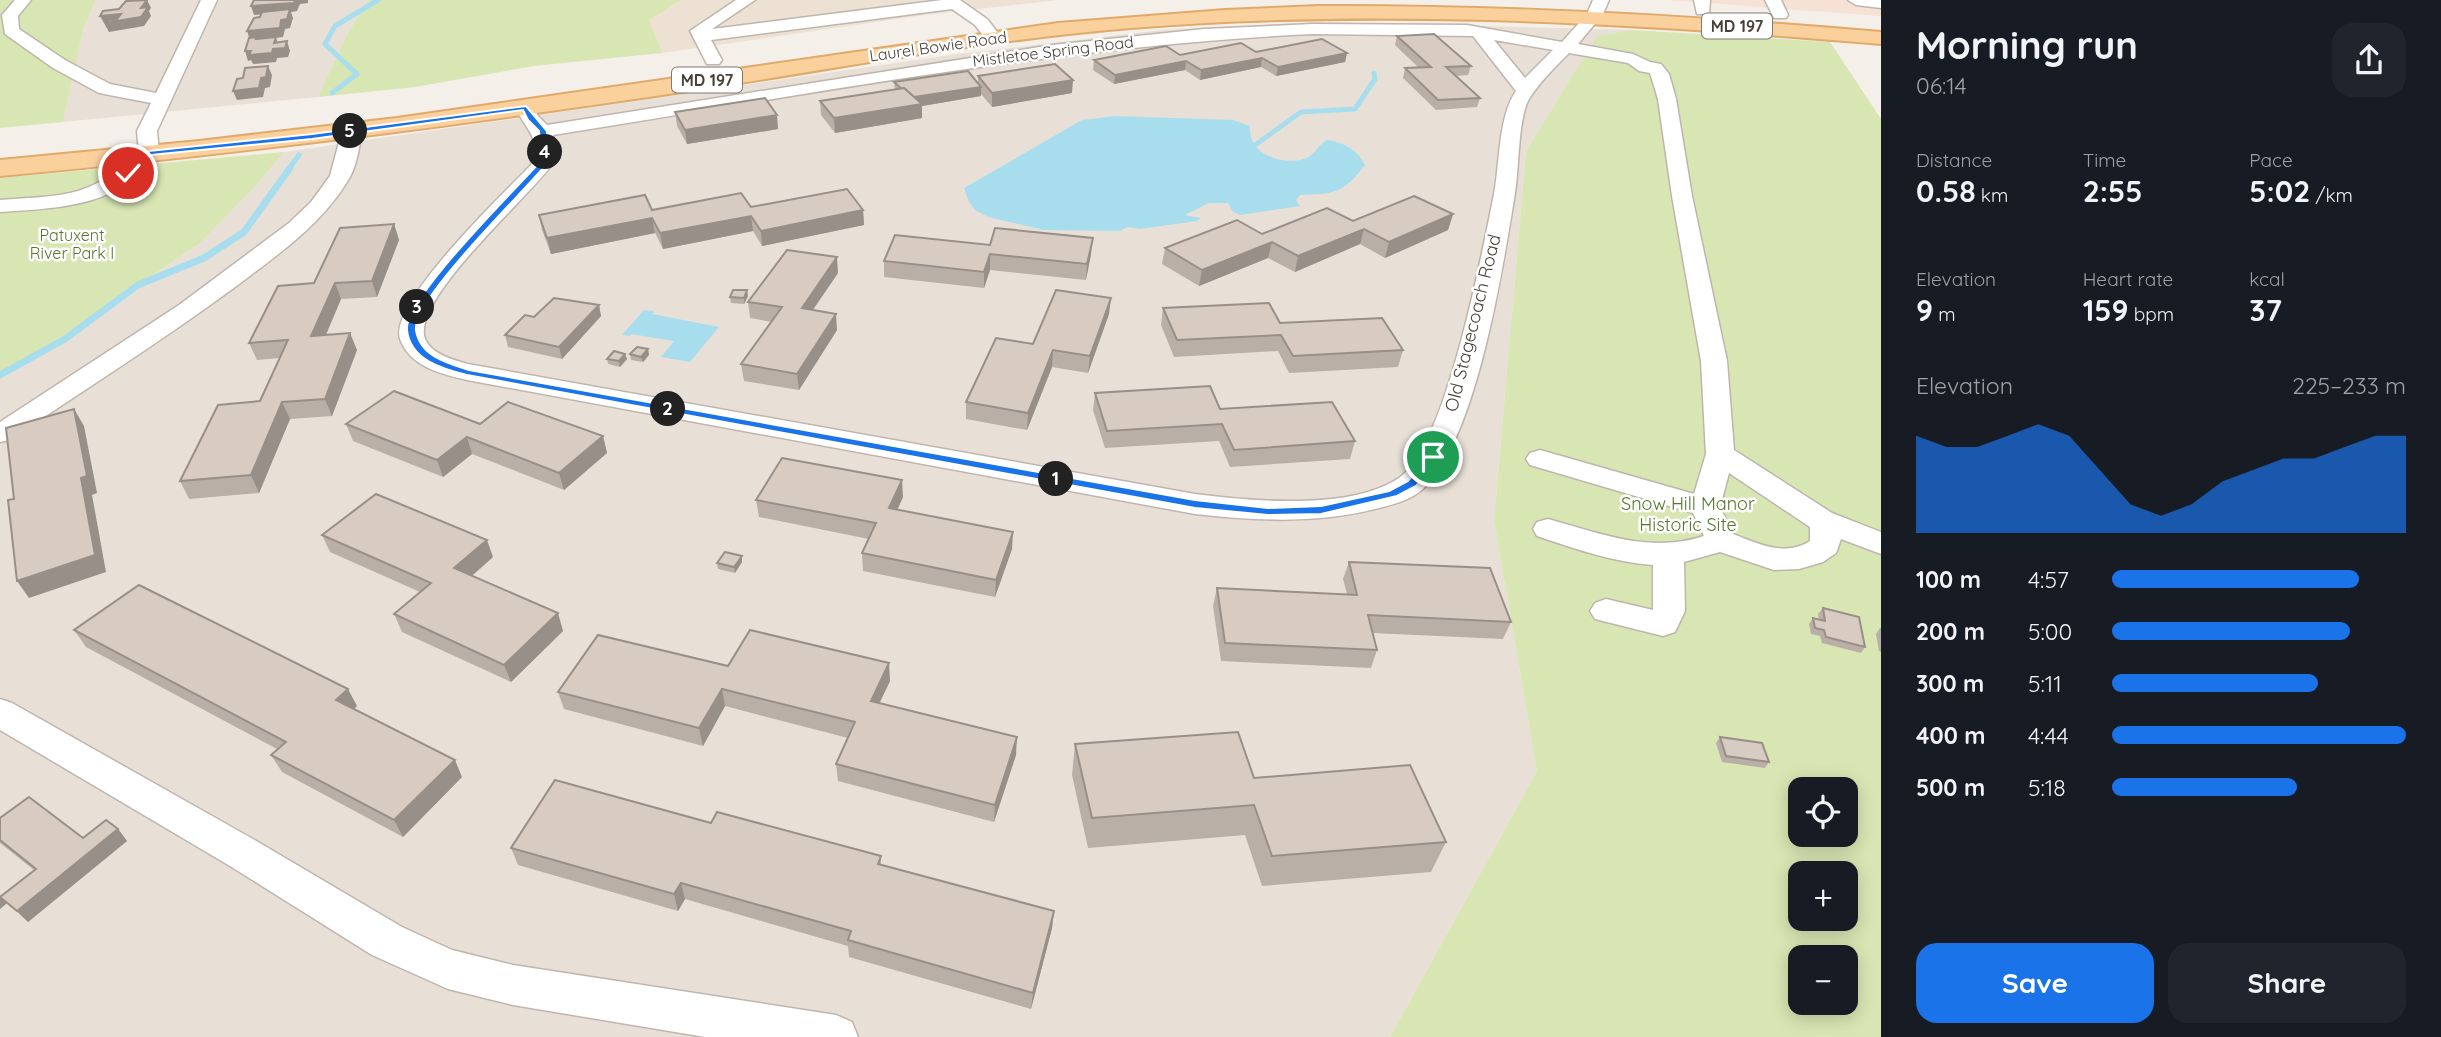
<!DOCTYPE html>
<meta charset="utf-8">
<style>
body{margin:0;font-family:Quicksand,sans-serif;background:#20242c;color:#f1f3f6;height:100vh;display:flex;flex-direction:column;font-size:26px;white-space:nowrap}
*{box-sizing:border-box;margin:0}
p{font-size:23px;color:#9ea1a6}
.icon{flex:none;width:38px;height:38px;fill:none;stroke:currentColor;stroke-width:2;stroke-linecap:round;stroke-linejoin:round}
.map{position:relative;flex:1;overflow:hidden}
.details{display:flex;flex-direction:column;background:#171b24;width:560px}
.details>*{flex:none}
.fabs{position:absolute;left:1788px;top:777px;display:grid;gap:14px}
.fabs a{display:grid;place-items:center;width:70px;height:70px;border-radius:14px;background:#171b24;box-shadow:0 4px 18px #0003;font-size:35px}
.pin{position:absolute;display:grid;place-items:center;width:60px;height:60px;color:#fff;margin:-30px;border:4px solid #fff;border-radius:50%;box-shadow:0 2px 7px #0007}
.km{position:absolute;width:35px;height:35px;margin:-18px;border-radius:50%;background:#222;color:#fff;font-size:19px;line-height:35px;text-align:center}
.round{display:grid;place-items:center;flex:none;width:74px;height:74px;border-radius:21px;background:#20242c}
.overview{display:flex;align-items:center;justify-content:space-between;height:119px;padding:0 35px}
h1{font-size:38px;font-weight:700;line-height:52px}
.figures{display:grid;grid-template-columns:repeat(3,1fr);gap:10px;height:119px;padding:7px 35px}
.figures div{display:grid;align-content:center}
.figures b{font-size:30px;font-weight:700}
.figures small{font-size:19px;font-weight:400}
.figures p{font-size:19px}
.chart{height:196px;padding:14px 35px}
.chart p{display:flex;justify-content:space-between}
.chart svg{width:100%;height:126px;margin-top:7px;fill:#1a73e8;opacity:.7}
.primary-button{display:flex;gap:14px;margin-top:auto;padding:14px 35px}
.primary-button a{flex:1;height:80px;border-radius:21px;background:#1a73e8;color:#fff;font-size:28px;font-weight:700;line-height:80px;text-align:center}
.primary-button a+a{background:#20242c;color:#f1f3f6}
ul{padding:0 35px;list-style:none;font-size:23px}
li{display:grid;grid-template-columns:112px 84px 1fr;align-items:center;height:52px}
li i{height:18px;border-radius:9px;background:#1a73e8}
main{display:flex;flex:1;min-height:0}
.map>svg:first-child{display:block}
</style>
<main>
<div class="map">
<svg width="1881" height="1037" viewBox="0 0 1881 1037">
<rect width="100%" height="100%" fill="#f4efe9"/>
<g fill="#e8e0d7">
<polygon points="96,0 371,0 318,97 63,122 84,27"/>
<polygon points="1316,22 1633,30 1597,37 1526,151 1494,521 1537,771 1390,1037 0,1037 0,379 200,243 253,189 284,152 958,54 1162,30"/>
</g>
<polygon fill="#f5e2d5" points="1668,0 1881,0 1881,16 1798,10"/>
<polygon fill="#ece1d3" points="681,0 1058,0 924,15 662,53 649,20"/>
<g fill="#d8e6b3" fill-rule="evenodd">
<polygon points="0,0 96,0 84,27 63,122 0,128"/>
<polygon points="369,0 681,0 649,20 662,53 534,66 415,87 318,97 347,35"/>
<path d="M1633,30L1830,42L1881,119V1037H1390L1537,771L1494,521L1526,151L1597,36ZM1801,789H1846V835H1801ZM1801,873H1846V919H1801ZM1801,957H1846V1003H1801Z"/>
<polygon points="284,152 253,189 200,243 0,379 0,178"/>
</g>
<g fill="#a8ddee">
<path d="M1116,116L1233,120L1250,126C1247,155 1284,167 1307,158C1316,153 1318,145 1327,140C1343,142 1358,150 1365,165C1343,194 1334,194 1300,195L1296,200L1300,206L1240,215L1233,212L1228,203H1209L1185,215L1201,218L1197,221L1140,229L1127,227L1120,231L1044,230L988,217L975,210L969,202L964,188L1082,120Z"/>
<polygon points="644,310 654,311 652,314 719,327 690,362 661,357 674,341 631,334 630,336 622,335"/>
</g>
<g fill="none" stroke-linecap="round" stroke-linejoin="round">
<g stroke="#a8ddee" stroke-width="5">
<polyline points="332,93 357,74 325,44 335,26 378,0"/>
<polyline points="1255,145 1301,112 1355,109 1375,79 1374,73"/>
<polyline points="288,170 299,155"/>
</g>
<polyline stroke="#a8ddee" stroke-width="7" points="0,375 65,339 138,285 204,258 244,232 290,168"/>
<g stroke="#bfb5ac" stroke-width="3">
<g id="minor">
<path d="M15,0H31L18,16L19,29L65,60L110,84L156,93L201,0H217L157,131L159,153C121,207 59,208 0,212V200C66,195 88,199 139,152L137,131L151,103L99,93L53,68L5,34L2,15Z"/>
<polygon points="736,0 755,0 712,29 942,0 960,0 987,19 1002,38 1000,42 988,42 975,25 952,9 711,40 722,60 719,64 707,64 690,31"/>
<path d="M1593,0H1609L1603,14L1578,44L1633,54L1650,62L1661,64L1669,74L1676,99L1692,196L1727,361L1734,450L1832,513L1881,532V554L1841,539L1836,553L1823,562L1799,569L1774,570L1720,552L1684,562L1685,611L1675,632L1663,636L1595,619L1590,611L1595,603L1606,599L1653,610V565C1613,562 1575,549 1537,536L1533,529L1537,522L1548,519C1600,533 1649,554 1704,536L1693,513L1530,465L1526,459L1530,453L1540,450L1694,494L1706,454L1701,361L1672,196L1658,99L1650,73L1639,71L1628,63L1569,53C1554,68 1539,83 1529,99C1518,118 1519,170 1515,193C1503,267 1477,438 1423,489C1411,500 1394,504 1379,508C1318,524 1257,521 1195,514L467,380C442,374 410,367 400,339C388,303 505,192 531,165C543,138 525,130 516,108L518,104H532L538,116L547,125L1052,45L1204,29L1313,24L1467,25L1562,42L1587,14ZM1313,34L1473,36L1516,91C1498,117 1500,163 1494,194C1482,253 1446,447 1399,478C1350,511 1251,501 1195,494L468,364C454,360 434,355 426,341C406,304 528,198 550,167L555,156L553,135C806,95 1057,46 1313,34ZM1494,40L1553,50L1525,78ZM1729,473L1810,527V541C1785,557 1759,544 1733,534L1720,507Z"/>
<polygon points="1694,0 1710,0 1709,14 1697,14"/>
<polygon points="1765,0 1781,0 1788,15 1786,18 1774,18"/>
<polygon points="1848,0 1881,0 1881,8 1856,5"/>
<path d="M352,125L362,131C359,148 357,167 347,182C320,226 276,256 235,287C162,341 85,389 10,440L0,442V422L179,305L289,223L311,202L330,176L342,131Z"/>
<polygon points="0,699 12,703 258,842 402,927 452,950 513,965 836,1015 852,1022 858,1037 705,1037 513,1005 448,989 372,955 230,866 0,730"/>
</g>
</g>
<g stroke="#dfaa6b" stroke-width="4">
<path id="major" d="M1319,6C1507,5 1694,16 1881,32V44C1631,23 1381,8 1131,28C983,40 836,69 689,91C460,125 231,155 0,176V160L199,141L397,118L1058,23L1225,10Z"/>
</g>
<use href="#minor" fill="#fff" fill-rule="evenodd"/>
<use href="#major" fill="#fad09c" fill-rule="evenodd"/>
</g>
<g fill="#baafa7">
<polygon points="1397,36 1471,66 1468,75 1455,76 1480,98 1477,107 1436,110 1403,78 1405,68 1419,68 1395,45"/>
<polygon points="1256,52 1347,53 1345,62 1276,76 1261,67 1200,80 1185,70 1114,84 1093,70 1094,60"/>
<polygon points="978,76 1072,93 992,107 981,94 981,96 922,106 922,118 835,133 821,115 820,101 895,90 894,82 978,83"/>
<polygon points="675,112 778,129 687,144 677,126"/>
<polygon points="751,207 863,210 864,225 762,246 753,231 663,249 655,233 551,254 542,230 539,215 652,210"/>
<polygon points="1453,214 1448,230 1385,258 1360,244 1295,272 1268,258 1199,286 1162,264 1165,248 1353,221"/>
<polygon points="394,224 399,240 377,297 341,299 326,335 357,350 332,416 290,419 259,493 189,499 180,481 260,401 280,358 257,360 249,343 314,283"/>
<polygon points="990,245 1091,254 1086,280 990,270 984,288 884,277 884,261"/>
<polygon points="838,273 813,310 837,330 799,390 744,381 741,364 772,322 750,318 748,302"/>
<polygon points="748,296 744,304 731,303 730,297"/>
<polygon points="599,305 601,316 562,359 508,347 505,335 534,317"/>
<polygon points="1163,308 1280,323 1403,350 1398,367 1289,373 1278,351 1174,357 1161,325"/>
<polygon points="1109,314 1088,373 1052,367 1027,430 966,419 966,402 1033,344"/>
<polygon points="648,349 649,355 643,362 631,360 630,354"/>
<polygon points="625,354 627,359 620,367 608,364 607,359"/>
<polygon points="1095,393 1220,409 1355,441 1350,459 1230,467 1219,441 1105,448 1093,410"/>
<polygon points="346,424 480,424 603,436 607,453 564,490 472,454 443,477 353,441"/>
<polygon points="903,497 897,510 1012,549 995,597 863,571 862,553 869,539 759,517 756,500"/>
<polygon points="322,535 493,557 472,576 563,631 511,682 402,632 394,614 420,592 330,552"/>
<polygon points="742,556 742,562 735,573 718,569 717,563"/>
<polygon points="1349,562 1511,622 1503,639 1372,633 1377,650 1371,668 1221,661 1213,606 1217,588 1347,594 1343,579"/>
<polygon points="1823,608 1865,647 1861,653 1822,643 1820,636 1811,634 1809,624 1813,618 1819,619 1818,614"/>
<polygon points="1880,628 1881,628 1881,652 1879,651 1876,634"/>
<polygon points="74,630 357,706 354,709 462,777 403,837 282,772 271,755 277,749 86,647"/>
<polygon points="728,666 890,681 879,703 1016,755 994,822 838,781 836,764 848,738 725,706 703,746 564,709 558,692"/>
<polygon points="1720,737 1769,762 1765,768 1722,762 1716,743"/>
<polygon points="1075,744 1254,778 1446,842 1431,872 1262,886 1245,835 1088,848 1072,775"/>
<polygon points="0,818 83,838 118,829 127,841 28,922 7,903 0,909 0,895 1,896 34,870 0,843"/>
<polygon points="711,823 881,856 881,865 1054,911 1052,928 1031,1009 849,957 848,946 685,899 678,911 518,865 511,848"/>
</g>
<g fill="#978f88">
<polygon points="147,0 151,8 149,11 151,16 144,26 109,32 100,16 141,8"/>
<polygon points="295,0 308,0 308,3 300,4 297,11 291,12 293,18 290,28 285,29 283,37 276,38 279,46 287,41 290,51 288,57 277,58 276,62 253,64 251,60 248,61 245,51 250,40 247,31 281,20 289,12 254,15 251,6"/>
<polygon points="1347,53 1345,62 1276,76 1278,67"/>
<polygon points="1262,58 1261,67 1200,80 1201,70"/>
<polygon points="1186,61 1185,70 1114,84 1115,75"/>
<polygon points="268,66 272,75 270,87 265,88 263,97 237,100 233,91 261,78"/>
<polygon points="1073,80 1072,93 992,107 992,93"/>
<polygon points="981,87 981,96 922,106 922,118 835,133 834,118 912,98"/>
<polygon points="777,115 778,129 687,144 685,130"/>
<polygon points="863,210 864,225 762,246 761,231"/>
<polygon points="1453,214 1448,230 1385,258 1389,242"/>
<polygon points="751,216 753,231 663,249 660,233"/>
<polygon points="652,218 655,233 551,254 547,238"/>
<polygon points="394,224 399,240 377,297 372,281"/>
<polygon points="1364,229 1360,244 1295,272 1298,256"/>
<polygon points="1093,238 1091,254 1086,280 1087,264"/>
<polygon points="1272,242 1268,258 1199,286 1202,270"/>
<polygon points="990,254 990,270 984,288 984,272"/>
<polygon points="837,257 838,273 803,324 802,308"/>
<polygon points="335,283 341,299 318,353 311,336"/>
<polygon points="747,290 748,296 744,304 744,298"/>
<polygon points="1111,298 1109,314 1088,373 1090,356"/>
<polygon points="599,305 601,316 562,359 559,347"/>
<polygon points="836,314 837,330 799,390 797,374"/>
<polygon points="350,333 357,350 332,416 325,399"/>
<polygon points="648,349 649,355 643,362 641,357"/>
<polygon points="1053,350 1052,367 1027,430 1028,413"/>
<polygon points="625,354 627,359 620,367 619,361"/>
<polygon points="282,402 290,419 259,493 251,475"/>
<polygon points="74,409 84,426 97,493 92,495 106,572 29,598 17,581 81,478"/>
<polygon points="603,436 607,453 564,490 559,473"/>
<polygon points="467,437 472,454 443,477 437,460"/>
<polygon points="902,480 903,497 890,526 889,508"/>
<polygon points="1013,532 1012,549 995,597 996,580"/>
<polygon points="487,540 493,557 460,586 454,568"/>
<polygon points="742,556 742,562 735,573 734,567"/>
<polygon points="558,613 563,631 511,682 504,665"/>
<polygon points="889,663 890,681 872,719 871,701"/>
<polygon points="348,689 357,706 345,717 336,700"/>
<polygon points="722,689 725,706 703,746 699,728"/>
<polygon points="1017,737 1016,755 994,822 995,805"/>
<polygon points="455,760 462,777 403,837 394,820"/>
<polygon points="118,829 127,841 28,922 17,911"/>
<polygon points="681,883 685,899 678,911 674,894"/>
<polygon points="1,897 7,903 0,909 0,898"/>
<polygon points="1054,911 1052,928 1031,1009 1033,993"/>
</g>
<g fill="#d8ccc2" stroke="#978f88" stroke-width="2">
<polygon points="147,0 141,8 148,7 141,17 105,23 109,20 117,19 121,14 100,16 103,11 119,9 126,1"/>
<polygon points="254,0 295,0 294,3 251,6"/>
<polygon points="290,9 287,19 281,20 280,28 247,31 254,18 260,17 262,12"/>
<polygon points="1434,34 1471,66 1446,67 1480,98 1438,100 1405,68 1431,67 1397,36"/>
<polygon points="257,37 256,39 276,37 274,43 287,41 285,48 273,49 272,53 249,55 251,51 245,51 249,38"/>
<polygon points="1322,39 1347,53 1278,67 1262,58 1201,70 1186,61 1115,75 1094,60 1166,46 1180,55 1241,43 1256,52"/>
<polygon points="1055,64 1073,80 992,93 978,76"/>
<polygon points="268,66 266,77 261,78 259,88 233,91 237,79 243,78 245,68"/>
<polygon points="968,71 981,87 914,97 904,88 902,89 894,82"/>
<polygon points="904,88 922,104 834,118 820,101"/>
<polygon points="765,98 777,115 685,130 675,112"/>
<polygon points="847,189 863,210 761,231 751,216 660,233 652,218 547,238 539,215 645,195 652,210 741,193 751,207"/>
<polygon points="1414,196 1453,214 1389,242 1364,229 1298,256 1272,242 1202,270 1165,248 1237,220 1262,234 1327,208 1353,221"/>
<polygon points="394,224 372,281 335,283 311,336 350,333 325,399 282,402 251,475 180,481 218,405 260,401 288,340 249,343 278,286 314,283 340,228"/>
<polygon points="995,228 1093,238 1087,264 990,254 984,272 884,261 895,235 990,245"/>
<polygon points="787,250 837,257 802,308 836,314 797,374 741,364 782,307 748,302"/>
<polygon points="733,290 747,290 744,298 730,297"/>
<polygon points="1056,290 1111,298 1090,356 1053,350 1028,413 966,402 996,338 1033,344"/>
<polygon points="554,298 599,305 559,347 505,335 525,315 534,317"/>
<polygon points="1269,303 1280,323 1382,318 1403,350 1293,356 1281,335 1177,340 1163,308"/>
<polygon points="637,347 648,349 641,357 630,354"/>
<polygon points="614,351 625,354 619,361 607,359"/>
<polygon points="1210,386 1220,409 1332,402 1355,441 1234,450 1222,424 1107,431 1095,393"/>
<polygon points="394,391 480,424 508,402 603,436 559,473 467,437 437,460 346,424"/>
<polygon points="74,409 87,476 81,478 95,555 17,581 8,500 14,499 6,428"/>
<polygon points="782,458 902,480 889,508 1013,532 996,580 862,553 876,523 756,500"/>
<polygon points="376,494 487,540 454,568 558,613 504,665 394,614 431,583 322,535"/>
<polygon points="725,552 742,556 734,567 717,563"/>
<polygon points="1349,562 1490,568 1511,622 1368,615 1377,650 1225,643 1217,588 1357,595"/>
<polygon points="139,585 348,689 336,700 455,760 394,820 271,755 286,742 74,630"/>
<polygon points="1823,608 1859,617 1865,647 1826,637 1824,630 1815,628 1813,618 1825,621"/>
<polygon points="750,630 889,663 871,701 1017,737 995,805 836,764 855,722 722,689 699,728 558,692 598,635 728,666"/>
<polygon points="1238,732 1254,778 1410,765 1446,842 1272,856 1254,805 1092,818 1075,744"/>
<polygon points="1720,737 1762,743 1769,762 1726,756"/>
<polygon points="555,780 711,823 717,812 881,856 878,864 1054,911 1033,993 848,940 851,931 681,883 674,894 511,848"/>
<polygon points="29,797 83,838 106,820 118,829 17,911 0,897 36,869 0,840 0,818"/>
</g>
<path fill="#1a73e8" stroke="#fff" stroke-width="2" d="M526,106L547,131L549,156L544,167C521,195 412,300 416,330C420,356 447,363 469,370L1195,500L1268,508L1321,506L1389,491L1408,481L1430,455L1439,457L1416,486L1397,496L1321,514L1268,515L1195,508L467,375C443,369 410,360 407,330C403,300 513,192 536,166L541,156L539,131L528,120L523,110L312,139L151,155L131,174L124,173L149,151L312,134Z"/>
<g text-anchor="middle" stroke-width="5" stroke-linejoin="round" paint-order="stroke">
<g fill="#fff" stroke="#7e7974" stroke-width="2">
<rect x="1702" y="13.5" width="70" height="25" rx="5"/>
<rect x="672" y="67.5" width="70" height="25" rx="5"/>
</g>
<g font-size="16" font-weight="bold" fill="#473f38">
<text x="1737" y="32">MD 197</text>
<text x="707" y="86">MD 197</text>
</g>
<g font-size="16" fill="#473f38" stroke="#fff">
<text transform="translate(938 46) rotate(-8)" y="6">Laurel Bowie Road</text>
<text transform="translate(1053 51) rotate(-7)" y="6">Mistletoe Spring Road</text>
</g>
<g font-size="16" fill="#55772c" stroke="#fff">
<text x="72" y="241">Patuxent<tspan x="72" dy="18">River Park I</tspan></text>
</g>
<g font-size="18" fill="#473f38" stroke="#fff">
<text transform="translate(1473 323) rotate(-76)" y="6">Old Stagecoach Road</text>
</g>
<g font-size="18" fill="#55772c" stroke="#fff">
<text x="1688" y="510">Snow Hill Manor<tspan x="1688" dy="21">Historic Site</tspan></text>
</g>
</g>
</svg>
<div class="fabs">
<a><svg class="icon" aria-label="locate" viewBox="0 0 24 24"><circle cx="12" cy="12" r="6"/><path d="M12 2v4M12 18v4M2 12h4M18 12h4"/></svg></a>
<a>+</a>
<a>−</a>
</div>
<div class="pin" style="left:1433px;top:457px;background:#1e9e55"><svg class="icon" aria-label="arrive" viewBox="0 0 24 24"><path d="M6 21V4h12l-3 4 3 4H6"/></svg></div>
<div class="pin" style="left:128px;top:173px;background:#d93025"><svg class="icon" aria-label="check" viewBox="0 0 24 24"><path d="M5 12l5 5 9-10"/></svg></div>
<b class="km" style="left:1056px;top:479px">1</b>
<b class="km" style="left:668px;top:409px">2</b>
<b class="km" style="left:417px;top:307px">3</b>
<b class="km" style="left:545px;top:152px">4</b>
<b class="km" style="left:350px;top:131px">5</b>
</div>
<section class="details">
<div class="overview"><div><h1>Morning run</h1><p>06:14</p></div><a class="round"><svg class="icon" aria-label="share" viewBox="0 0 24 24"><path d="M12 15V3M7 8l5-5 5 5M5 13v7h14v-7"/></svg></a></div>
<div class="figures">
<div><p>Distance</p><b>0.58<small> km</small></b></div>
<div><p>Time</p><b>2:55</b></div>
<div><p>Pace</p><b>5:02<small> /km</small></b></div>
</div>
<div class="figures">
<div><p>Elevation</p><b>9<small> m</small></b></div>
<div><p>Heart rate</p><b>159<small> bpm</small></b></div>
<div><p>kcal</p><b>37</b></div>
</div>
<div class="chart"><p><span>Elevation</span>225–233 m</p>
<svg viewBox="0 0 160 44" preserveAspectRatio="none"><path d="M0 44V10L10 14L20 14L30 10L40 6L50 10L60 22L70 34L80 38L90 34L100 26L110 22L120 18L130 18L140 14L150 10L160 10V44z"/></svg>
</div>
<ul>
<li><b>100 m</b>4:57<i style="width:84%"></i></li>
<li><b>200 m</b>5:00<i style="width:81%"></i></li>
<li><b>300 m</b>5:11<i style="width:70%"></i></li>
<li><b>400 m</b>4:44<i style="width:100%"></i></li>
<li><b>500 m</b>5:18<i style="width:63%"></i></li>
</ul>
<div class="primary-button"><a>Save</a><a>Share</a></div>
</section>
</main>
